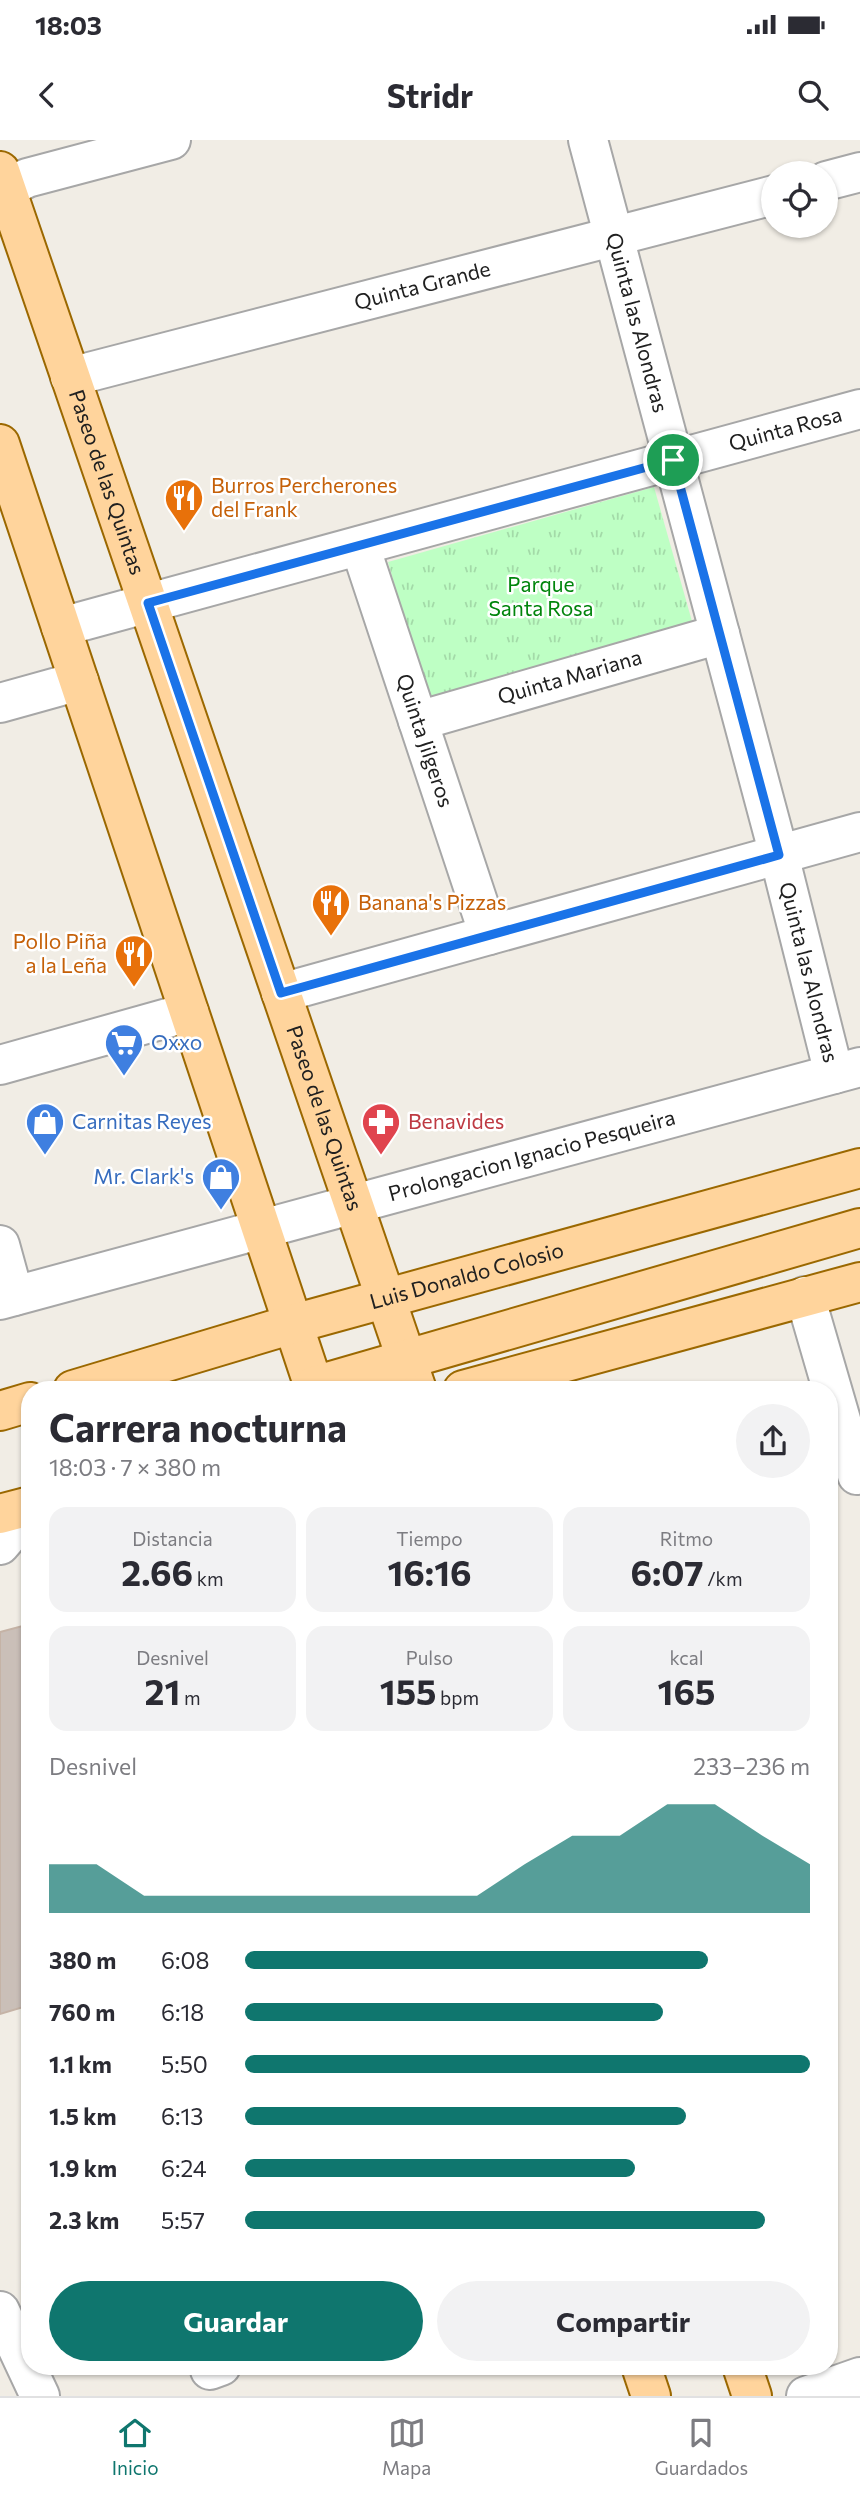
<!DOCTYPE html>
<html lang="es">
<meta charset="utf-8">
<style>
body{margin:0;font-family:Commissioner,sans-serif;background:#f2f2f3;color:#2b2b33;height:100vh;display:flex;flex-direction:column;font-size:26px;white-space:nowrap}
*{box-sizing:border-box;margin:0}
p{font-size:23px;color:#7c7c81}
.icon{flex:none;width:38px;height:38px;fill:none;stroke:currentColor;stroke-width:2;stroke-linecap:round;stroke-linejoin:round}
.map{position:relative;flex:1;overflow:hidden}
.details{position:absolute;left:21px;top:1241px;width:817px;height:994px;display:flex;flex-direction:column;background:#fff;border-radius:28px;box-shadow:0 2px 5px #0004}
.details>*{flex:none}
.controls{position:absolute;left:761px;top:21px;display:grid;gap:14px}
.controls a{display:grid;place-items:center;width:77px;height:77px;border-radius:50%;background:#fff;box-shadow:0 2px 5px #0004;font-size:35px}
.pin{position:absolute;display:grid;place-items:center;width:60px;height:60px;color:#fff;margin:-30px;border:4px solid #fff;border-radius:50%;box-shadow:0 2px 7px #0007}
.round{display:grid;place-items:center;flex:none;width:74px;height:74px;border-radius:37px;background:#f2f2f3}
.overview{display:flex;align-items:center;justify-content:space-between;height:119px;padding:0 28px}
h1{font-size:38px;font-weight:700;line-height:52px}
.stats{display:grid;grid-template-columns:repeat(3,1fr);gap:10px;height:119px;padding:7px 28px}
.stats div{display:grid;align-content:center;border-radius:18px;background:#f2f2f3;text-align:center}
.stats b{font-size:35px;font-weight:700}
.stats small{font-size:19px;font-weight:400}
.stats p{font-size:19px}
.chart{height:196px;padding:14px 28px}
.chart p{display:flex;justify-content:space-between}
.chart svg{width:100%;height:126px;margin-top:7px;fill:#0f766e;opacity:.7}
.button{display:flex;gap:14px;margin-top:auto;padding:14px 28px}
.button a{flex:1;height:80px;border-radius:42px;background:#0f766e;color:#fff;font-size:28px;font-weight:700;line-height:80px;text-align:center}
.button a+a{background:#f2f2f3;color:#2b2b33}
ul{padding:0 28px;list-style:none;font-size:23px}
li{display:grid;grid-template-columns:112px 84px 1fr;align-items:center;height:52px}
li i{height:18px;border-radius:9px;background:#0f766e}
.status{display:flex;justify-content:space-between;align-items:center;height:49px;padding:0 35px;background:#fff;direction:ltr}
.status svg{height:19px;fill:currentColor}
header{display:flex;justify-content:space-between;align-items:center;height:91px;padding:0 28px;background:#fff;font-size:32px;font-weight:700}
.menu{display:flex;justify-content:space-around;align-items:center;height:98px;border-top:2px solid #e1e1e2;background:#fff;font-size:19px;color:#7c7c81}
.menu a{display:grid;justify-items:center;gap:4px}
.menu .current{color:#0f766e}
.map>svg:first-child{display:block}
</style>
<div class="status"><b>18:03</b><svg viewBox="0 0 49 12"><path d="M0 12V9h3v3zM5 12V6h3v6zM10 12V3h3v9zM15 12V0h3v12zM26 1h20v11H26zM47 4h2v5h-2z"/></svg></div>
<header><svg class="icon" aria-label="back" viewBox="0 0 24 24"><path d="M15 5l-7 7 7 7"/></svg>Stridr<svg class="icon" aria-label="search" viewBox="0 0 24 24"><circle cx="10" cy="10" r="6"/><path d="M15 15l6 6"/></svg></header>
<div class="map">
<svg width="860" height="2256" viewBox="0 0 860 2256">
<defs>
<pattern id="park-tufts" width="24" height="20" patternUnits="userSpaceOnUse" patternTransform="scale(1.75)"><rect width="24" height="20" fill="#beffc4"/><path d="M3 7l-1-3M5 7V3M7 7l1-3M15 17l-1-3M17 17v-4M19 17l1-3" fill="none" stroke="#a3daa8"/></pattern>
</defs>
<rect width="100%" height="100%" fill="#f1ede5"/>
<polygon fill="url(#park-tufts)" points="654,347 695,492 429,567 388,422"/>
<polygon fill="#cabfb8" stroke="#c5b3a6" stroke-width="2" points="30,1484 30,1865 0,1874 0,1492"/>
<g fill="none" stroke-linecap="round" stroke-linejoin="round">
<g stroke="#a7a7a7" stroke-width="42">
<g id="minor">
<path id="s1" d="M588,0L779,715L834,934"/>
<polyline points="826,41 860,32"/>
<polyline points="0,52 27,38 171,0"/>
<path id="s2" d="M70,237L774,55"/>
<path id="s3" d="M360,406L489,795"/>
<path id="s4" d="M61,487L860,269"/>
<polyline points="0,563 79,541"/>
<path id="s5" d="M418,581L720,494"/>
<polyline points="281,853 860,692"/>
<polyline points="0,925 189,872"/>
<polyline points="0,1105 14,1156"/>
<polyline points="805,1156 857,1335"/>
<path id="s6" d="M0,1160L860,927"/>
<polyline points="0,1405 30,1370"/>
<polyline points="0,2171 40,2256"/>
<polyline points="210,2230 221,2226"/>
<polyline points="806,2256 860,2237"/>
</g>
</g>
<g stroke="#9b6800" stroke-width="42">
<g id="major">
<path id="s7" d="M0,31L417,1250"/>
<polyline points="0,304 315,1250"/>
<polyline points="314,1246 860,1088"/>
<path id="s8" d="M73,1250L293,1184L860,1028"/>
<polyline points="463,1250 860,1142"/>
<polyline points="0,1271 30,1262"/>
<polyline points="0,1374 30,1366"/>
<polyline points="641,2226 651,2256"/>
<polyline points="742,2226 752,2256"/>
</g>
</g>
<use href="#minor" stroke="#fff" stroke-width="38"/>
<use href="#major" stroke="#ffd49c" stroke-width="38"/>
</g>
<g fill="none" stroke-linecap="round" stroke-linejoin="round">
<g stroke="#fff" stroke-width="14">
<polygon id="route" points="673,320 779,715 281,853 148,463"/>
</g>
<use href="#route" stroke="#1a73e8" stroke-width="9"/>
</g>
<defs>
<g id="restaurant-pin" transform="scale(2.0125)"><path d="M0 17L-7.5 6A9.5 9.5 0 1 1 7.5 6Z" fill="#e8710a" stroke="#fff"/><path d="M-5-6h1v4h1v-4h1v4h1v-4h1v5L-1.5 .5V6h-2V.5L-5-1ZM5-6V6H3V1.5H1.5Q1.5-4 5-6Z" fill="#fff"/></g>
<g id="supermarket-pin" transform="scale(2.0125)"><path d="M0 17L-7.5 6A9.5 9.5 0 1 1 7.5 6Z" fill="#3f7fe0" stroke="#fff"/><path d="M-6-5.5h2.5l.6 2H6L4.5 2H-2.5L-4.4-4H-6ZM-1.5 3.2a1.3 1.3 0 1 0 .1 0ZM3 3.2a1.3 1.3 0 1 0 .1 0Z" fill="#fff"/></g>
<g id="shop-pin" transform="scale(2.0125)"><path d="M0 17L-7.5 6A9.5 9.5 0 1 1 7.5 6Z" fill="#3f7fe0" stroke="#fff"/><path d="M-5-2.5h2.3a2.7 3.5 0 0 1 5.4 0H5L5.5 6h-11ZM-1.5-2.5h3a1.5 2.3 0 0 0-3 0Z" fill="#fff"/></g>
<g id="pharmacy-pin" transform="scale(2.0125)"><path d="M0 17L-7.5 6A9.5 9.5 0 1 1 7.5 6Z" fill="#e0444e" stroke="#fff"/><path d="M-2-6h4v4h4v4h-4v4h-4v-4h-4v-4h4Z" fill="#fff"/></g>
</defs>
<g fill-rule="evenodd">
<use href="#restaurant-pin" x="184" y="358"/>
<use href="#restaurant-pin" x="331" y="763"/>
<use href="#restaurant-pin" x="134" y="814"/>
<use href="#supermarket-pin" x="124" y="903"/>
<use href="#shop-pin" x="45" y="982"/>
<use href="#pharmacy-pin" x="381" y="982"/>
<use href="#shop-pin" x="221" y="1037"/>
</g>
<g text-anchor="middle" stroke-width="5" stroke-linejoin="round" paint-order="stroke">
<g font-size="21" fill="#202020" stroke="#fff">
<text dy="7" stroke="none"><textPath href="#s2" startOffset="364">Quinta Grande</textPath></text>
<text dy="7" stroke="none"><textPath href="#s1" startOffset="189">Quinta las Alondras</textPath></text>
<text dy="7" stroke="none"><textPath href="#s4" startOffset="751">Quinta Rosa</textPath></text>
<text dy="7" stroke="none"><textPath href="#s7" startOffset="329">Paseo de las Quintas</textPath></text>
<text dy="7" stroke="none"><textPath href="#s5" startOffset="158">Quinta Mariana</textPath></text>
<text dy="7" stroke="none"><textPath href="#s3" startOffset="205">Quinta Jilgeros</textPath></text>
<text dy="7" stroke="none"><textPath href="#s1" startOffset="861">Quinta las Alondras</textPath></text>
<text dy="7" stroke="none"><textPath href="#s7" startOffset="1001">Paseo de las Quintas</textPath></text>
<text dy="7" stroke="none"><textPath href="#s6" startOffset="551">Prolongacion Ignacio Pesqueira</textPath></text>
<text dy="7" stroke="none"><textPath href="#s8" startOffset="410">Luis Donaldo Colosio</textPath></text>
</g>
<g font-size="21" fill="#c56008" stroke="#fff" text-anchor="start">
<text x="211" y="353">Burros Percherones<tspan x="211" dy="24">del Frank</tspan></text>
<text x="358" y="770">Banana's Pizzas</text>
<text x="107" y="809" text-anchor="end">Pollo Piña<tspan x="107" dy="24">a la Leña</tspan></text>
</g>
<g font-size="21" fill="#01850c" stroke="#fff">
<text x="541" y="452">Parque<tspan x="541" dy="24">Santa Rosa</tspan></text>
</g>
<g font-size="21" fill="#366cbe" stroke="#fff" text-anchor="start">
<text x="151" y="910">Oxxo</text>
<text x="72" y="989">Carnitas Reyes</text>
<text x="194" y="1044" text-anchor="end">Mr. Clark's</text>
</g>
<g font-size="21" fill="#be3a42" stroke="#fff" text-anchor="start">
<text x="408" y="989">Benavides</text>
</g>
</g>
</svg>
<div class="controls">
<a><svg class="icon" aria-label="locate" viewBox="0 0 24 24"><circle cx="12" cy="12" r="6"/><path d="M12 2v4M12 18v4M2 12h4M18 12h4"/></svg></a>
</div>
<div class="pin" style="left:673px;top:320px;background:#1e9e55"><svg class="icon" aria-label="arrive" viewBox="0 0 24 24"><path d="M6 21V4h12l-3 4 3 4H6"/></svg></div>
<section class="details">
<div class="overview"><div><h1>Carrera nocturna</h1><p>18:03 · 7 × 380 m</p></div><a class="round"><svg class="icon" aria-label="share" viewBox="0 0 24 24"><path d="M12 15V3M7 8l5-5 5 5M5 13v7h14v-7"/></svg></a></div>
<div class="stats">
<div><p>Distancia</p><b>2.66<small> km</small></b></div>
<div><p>Tiempo</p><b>16:16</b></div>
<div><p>Ritmo</p><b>6:07<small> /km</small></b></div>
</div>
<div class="stats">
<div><p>Desnivel</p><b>21<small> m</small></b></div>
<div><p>Pulso</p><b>155<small> bpm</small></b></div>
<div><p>kcal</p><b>165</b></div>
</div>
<div class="chart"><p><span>Desnivel</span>233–236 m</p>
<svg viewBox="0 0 160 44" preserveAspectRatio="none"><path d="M0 44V27L10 27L20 38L30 38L40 38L50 38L60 38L70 38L80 38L90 38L100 27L110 17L120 17L130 6L140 6L150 17L160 27V44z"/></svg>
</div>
<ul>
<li><b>380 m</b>6:08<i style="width:82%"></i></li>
<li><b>760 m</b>6:18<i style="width:74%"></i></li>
<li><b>1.1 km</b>5:50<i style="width:100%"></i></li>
<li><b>1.5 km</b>6:13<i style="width:78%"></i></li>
<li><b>1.9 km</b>6:24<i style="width:69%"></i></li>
<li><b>2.3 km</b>5:57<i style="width:92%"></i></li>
</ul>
<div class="button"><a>Guardar</a><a>Compartir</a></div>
</section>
</div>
<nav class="menu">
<a class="current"><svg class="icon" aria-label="home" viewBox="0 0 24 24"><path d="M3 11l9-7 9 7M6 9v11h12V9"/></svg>Inicio</a>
<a><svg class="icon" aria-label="map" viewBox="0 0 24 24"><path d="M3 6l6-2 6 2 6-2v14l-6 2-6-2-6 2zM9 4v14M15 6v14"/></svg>Mapa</a>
<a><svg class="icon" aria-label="saved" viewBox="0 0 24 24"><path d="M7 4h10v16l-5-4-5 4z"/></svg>Guardados</a>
</nav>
